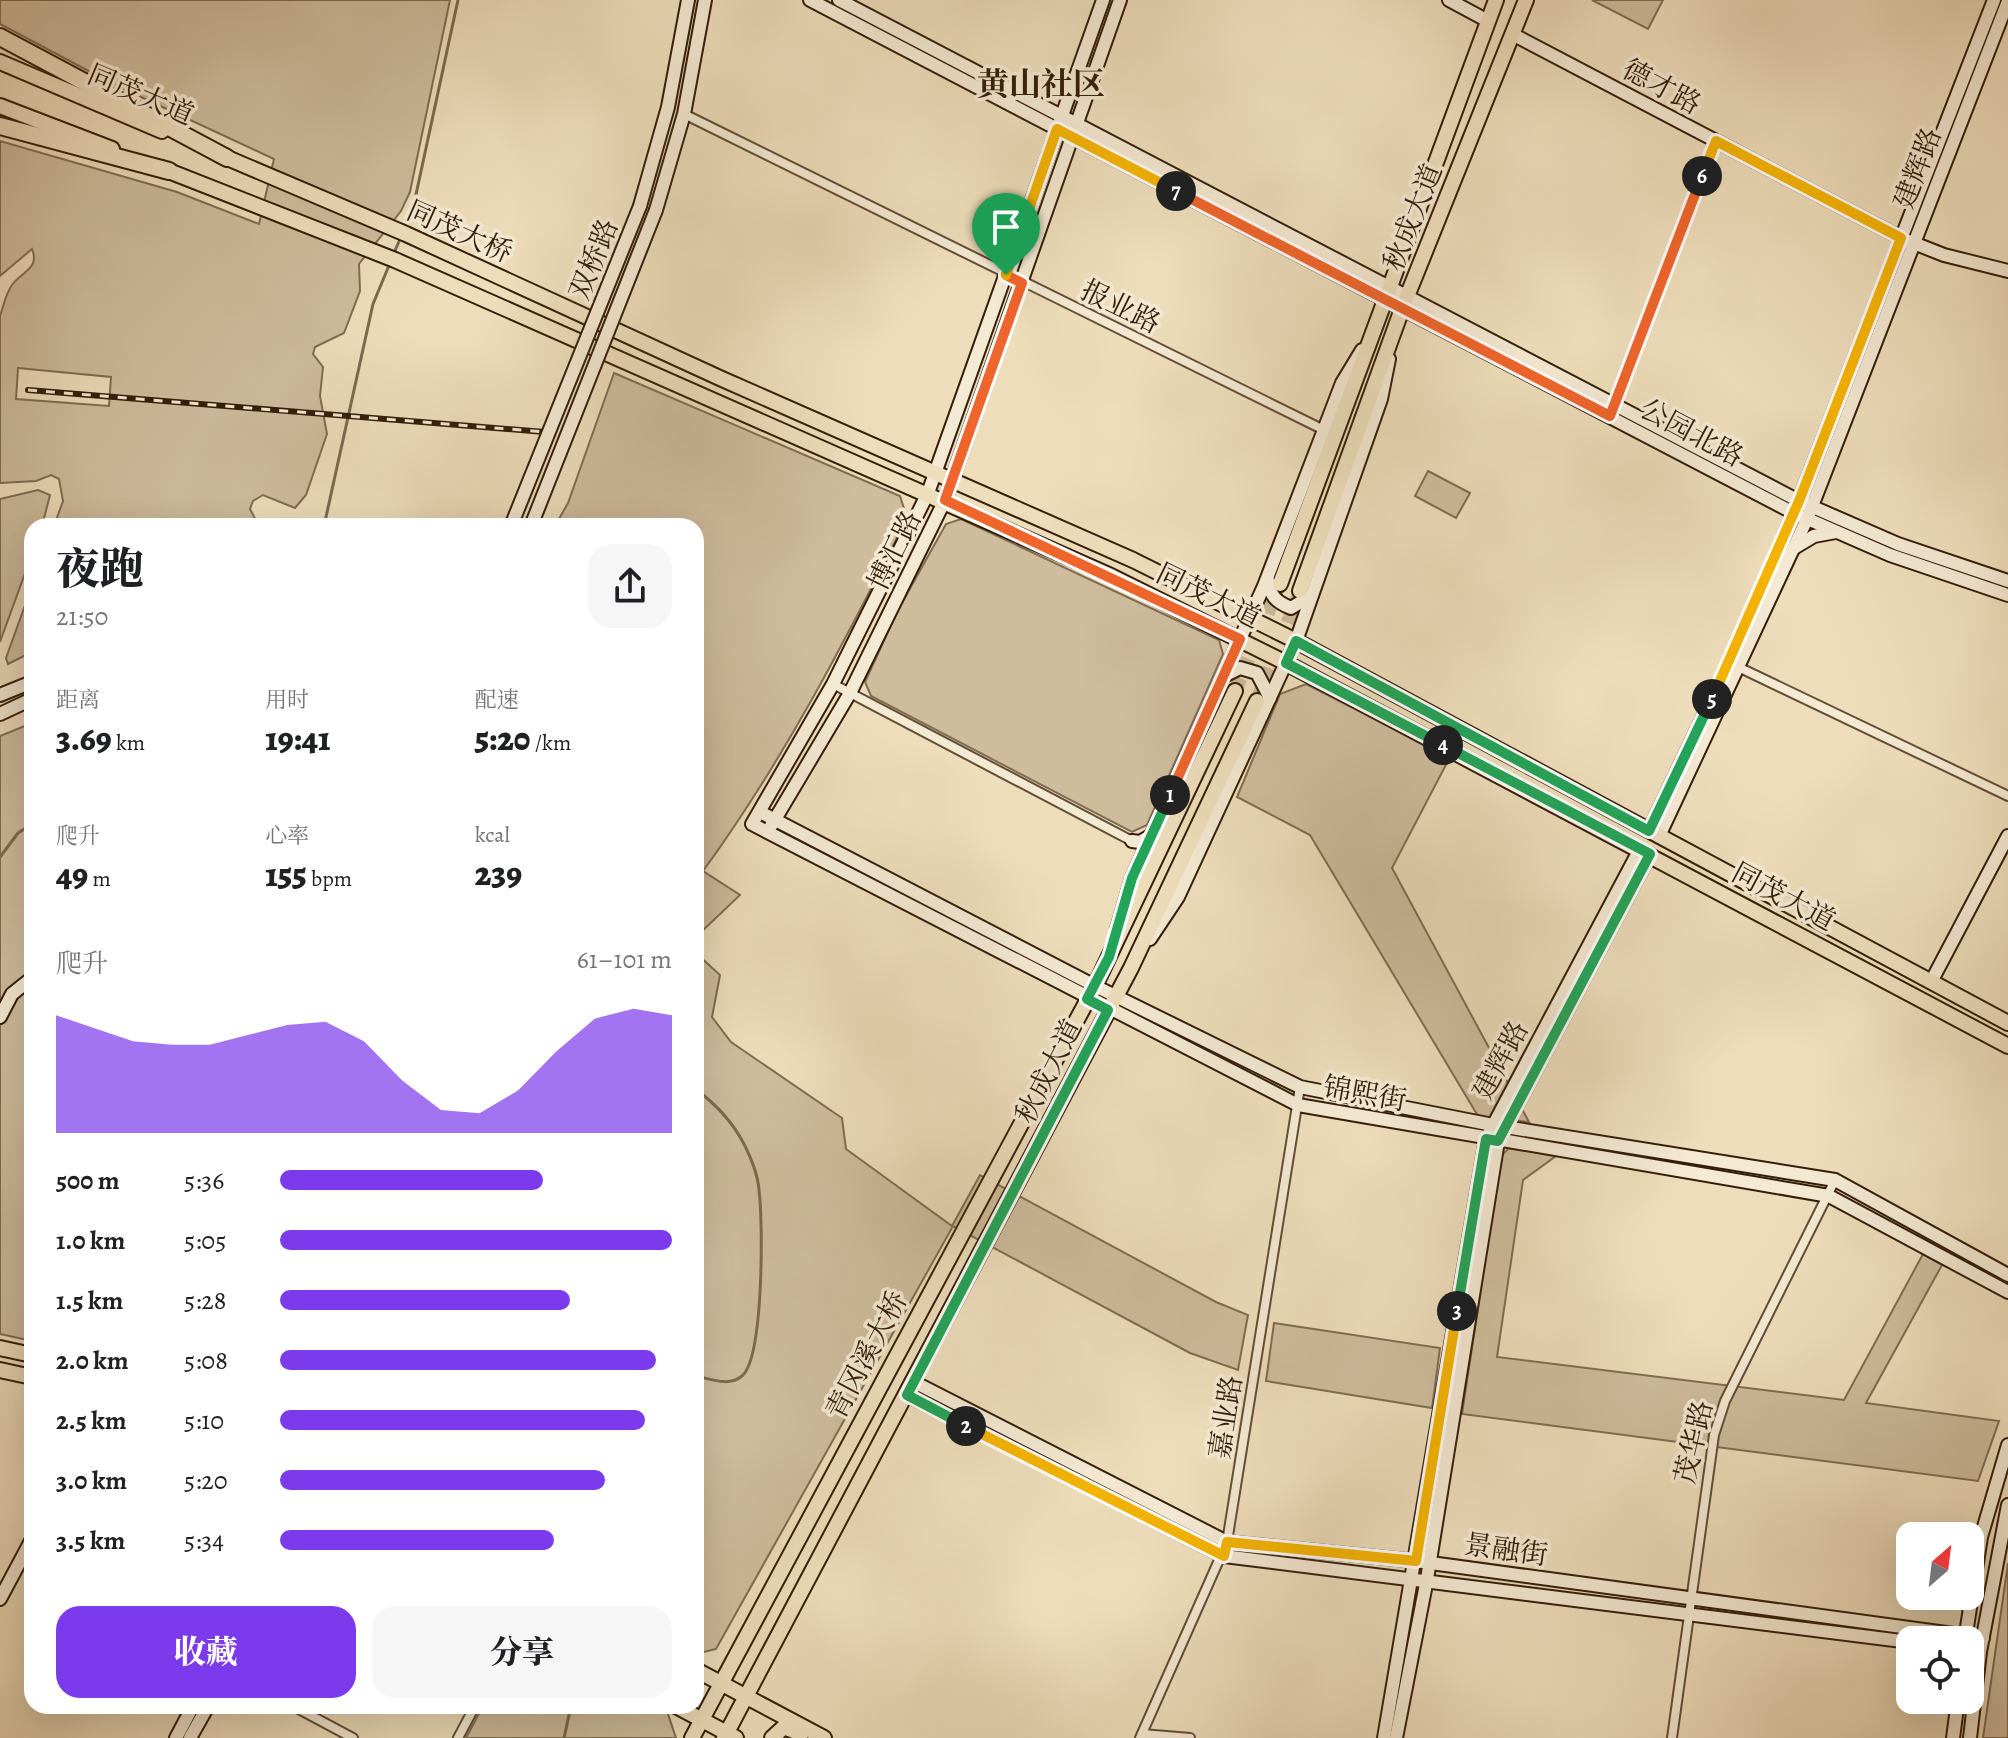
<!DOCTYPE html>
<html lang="zh">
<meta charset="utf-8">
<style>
body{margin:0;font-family:Alegreya,"Noto Serif SC",serif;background:#f6f6f6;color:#202124;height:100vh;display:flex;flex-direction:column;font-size:30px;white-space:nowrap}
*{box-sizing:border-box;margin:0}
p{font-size:26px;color:#757577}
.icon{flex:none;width:44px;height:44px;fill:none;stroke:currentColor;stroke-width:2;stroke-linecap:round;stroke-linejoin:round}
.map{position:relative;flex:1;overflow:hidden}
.details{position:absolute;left:24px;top:518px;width:680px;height:1196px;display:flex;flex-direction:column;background:#fff;border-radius:24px;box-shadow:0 8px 32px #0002}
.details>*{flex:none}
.needle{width:52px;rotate:28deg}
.fabs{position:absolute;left:1896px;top:1522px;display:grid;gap:16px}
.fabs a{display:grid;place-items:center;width:88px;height:88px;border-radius:16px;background:#fff;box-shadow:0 8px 32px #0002;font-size:40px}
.pin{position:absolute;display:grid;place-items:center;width:68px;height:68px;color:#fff;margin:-82px -34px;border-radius:50% 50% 50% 0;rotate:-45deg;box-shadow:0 0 8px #0007}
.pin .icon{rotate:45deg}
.km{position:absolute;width:40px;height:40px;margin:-20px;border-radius:50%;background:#222;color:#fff;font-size:22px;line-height:40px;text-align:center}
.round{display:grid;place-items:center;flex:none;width:84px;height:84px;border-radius:24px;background:#f6f6f6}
.overview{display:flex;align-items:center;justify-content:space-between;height:136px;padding:0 32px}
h1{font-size:44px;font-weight:800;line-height:60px}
.metrics{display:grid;grid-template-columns:repeat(3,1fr);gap:12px;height:136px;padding:8px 32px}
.metrics div{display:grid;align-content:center}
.metrics b{font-size:34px;font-weight:800}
.metrics small{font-size:22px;font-weight:400}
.metrics p{font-size:22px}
.chart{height:224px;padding:16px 32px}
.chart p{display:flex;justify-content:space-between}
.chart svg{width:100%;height:144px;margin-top:8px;fill:#7c3aed;opacity:.7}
.button{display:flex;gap:16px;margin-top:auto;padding:16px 32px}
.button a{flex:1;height:92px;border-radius:24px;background:#7c3aed;color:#fff;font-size:32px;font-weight:800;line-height:92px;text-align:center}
.button a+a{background:#f6f6f6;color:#202124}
ul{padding:0 32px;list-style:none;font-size:26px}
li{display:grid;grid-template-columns:128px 96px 1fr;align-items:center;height:60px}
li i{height:20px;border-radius:10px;background:#7c3aed}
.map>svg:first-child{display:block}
</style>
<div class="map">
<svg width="2008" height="1738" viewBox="0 0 2008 1738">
<rect width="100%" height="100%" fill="#edb"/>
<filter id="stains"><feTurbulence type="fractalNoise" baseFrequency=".0025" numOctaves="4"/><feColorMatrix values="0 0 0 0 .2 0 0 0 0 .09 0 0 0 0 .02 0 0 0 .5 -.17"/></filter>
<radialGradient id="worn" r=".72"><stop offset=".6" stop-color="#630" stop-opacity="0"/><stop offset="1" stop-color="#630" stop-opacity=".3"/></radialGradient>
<g fill="#cebc9d" stroke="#806c52" stroke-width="2" fill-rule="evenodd">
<path d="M0,0H450L410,192L401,211L359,264L360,291L344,333L315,347L313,354L323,367L320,396L327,434L306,495L295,508L263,495L253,501L250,509L259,526H54L63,501L59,479L51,475L36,481L0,483V316C4,305 5,295 12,285C22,271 40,269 32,249L0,276V141L177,192L259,224L274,159L113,84L0,24ZM18,368L111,377L109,406L16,399Z"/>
<polygon points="1592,0 1663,0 1648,29"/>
<path d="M614,373L900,496L907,518C845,641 784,760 703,871L740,895L696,937V526H555L568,503Z"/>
<polygon points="1428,471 1470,493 1456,518 1415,496"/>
<polygon points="38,490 50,495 42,526 32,526 32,554 0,642 0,499"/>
<polygon points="961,519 1219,640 1223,654 1147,825 1132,832 871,696 865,682 898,610 946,524"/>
<polygon points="32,586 32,652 8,664 6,658"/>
<polygon points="1306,684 1450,757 1392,868 1529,1122 1478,1116 1310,835 1237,797 1280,694"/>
<polygon points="32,723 32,1341 0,1334 0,736"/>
<polygon points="696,953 720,975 712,1017 731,1042 842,1118 846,1149 952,1226 980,1175 1216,1302 1248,1315 1238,1370 1190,1353 953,1226 716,1649 696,1654"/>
<polygon points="1509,1148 1556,1156 1523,1180 1497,1357 1844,1400 1923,1254 1942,1265 1866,1403 1999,1421 1978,1481 1462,1414 1501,1156"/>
<polygon points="1274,1323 1440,1348 1432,1408 1266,1381"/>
<polygon points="2008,1563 2008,1738 1983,1738"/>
<polygon points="483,1706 657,1706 667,1711 676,1738 466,1738"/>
</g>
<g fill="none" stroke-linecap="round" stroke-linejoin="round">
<g stroke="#7d694f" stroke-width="3">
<polyline points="403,229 415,199 458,0"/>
<polyline points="393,255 401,237"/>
<polyline points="324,526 373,304 390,263"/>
<polyline points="0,857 18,833 32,824"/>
<path d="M696,1089C716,1105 732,1121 744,1144C750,1156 758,1176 759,1190C763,1221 764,1357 742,1376C729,1387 711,1379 696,1376"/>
<polyline points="564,1738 571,1706"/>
</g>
<g stroke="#c9b797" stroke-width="14" stroke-dasharray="14 7" stroke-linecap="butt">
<polyline points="1235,691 1278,588"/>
<polyline points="1257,701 1298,597"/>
</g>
<g stroke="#624d35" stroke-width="12">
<g id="street">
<polyline points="684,114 1324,430"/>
<polyline points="1612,409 1716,141"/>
<polyline points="1734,665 2008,796"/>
<polyline points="833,684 1132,841"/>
<polyline points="21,1559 32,1565"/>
<polyline points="293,1706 353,1738"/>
<polyline points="1142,1734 1190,1738"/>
<polyline points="458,1738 475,1706"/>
<polyline points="1140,1738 1227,1542 1300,1087"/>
<polyline points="1672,1738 1714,1435 1725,1401 1835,1180"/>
</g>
</g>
<g stroke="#331d08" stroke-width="16">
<g id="secondary">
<polyline points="810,0 1794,513 1890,555 2008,595"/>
<polyline points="839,0 1799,501 1898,544 2008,581"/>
<polyline points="1103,0 928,493 833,684 752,824 1298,1105 1829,1196 2008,1292"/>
<polyline points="1449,0 1488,21"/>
<polyline points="1514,35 1901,238 1944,255 2008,271"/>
<polyline points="640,206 668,107 688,0"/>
<polyline points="656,210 684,114 705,0"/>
<polyline points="1794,548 1814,536 1836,532"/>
<path d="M1268,580C1270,596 1276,602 1291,608L1312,595"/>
<polyline points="1224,676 1240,668 1257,673 1270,698"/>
<polyline points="0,695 32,682"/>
<polyline points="0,714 32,699"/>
<polyline points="760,812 1095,986 1300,1087 1493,1125 1835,1180 2008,1275"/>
<polyline points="771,826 850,693 945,500 1120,0"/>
<polyline points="1649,831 1729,663 1799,501 1994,0"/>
<polyline points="1659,836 1807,519 2008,1"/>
<polyline points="1132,841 1140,842 1152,835"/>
<polyline points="1117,929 1132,878 1264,586 1342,383 1362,350"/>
<polyline points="1150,939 1178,897 1296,641 1381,399 1389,359"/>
<polyline points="1931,982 2008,836"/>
<polyline points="0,1017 12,994 32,978"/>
<polyline points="914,1382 1227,1542 1416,1561 1983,1638"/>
<polyline points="907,1395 1224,1556 1910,1642"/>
<polyline points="0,1599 32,1539"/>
<polyline points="1965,1640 1981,1537 2008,1445"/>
<polyline points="176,1738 193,1706"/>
<polyline points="190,1738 208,1706"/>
<polyline points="1384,1738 1486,1139 1640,849"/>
<polyline points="1396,1738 1427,1579 1498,1141 1650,854"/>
<polyline points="1953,1738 1958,1700"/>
<polyline points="1970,1738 1980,1652 2008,1505"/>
</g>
</g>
<g stroke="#331d08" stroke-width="18">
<g id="primary">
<polyline points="0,62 162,131"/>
<polyline points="0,106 112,149"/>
<polyline points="218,154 406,234 722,379 1133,560 1296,641 2008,1023"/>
<polyline points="161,168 395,260 1111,576 1286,663 2008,1046"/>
<polyline points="1280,584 1496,0"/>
<polyline points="1300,591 1402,309 1526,0"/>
<polyline points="0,1348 32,1355"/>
<polyline points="0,1370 32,1377"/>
<polyline points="696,1670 824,1738"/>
<polyline points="676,1706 736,1738"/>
<polyline points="692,1738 1095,986 1235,691"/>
<polyline points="724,1738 1131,968 1257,701"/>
<polyline points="772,1738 784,1727 801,1734"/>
</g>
</g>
<g stroke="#331d08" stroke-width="20">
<g id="highway">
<polyline points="0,37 227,158"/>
<polyline points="0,126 169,171"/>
</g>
</g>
<use href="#street" stroke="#f4e9d3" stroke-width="8"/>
<use href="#secondary" stroke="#f4e9d3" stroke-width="12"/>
<use href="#primary" stroke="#edb" stroke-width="14"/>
<use href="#highway" stroke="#edb" stroke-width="16"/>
<g stroke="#331d08" stroke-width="6">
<polyline id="rail" points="28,390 545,432"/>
</g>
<use href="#rail" stroke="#f4e9d3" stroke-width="3" stroke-dasharray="9" stroke-linecap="butt"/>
<g stroke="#331d08" stroke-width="16" stroke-linecap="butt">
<g id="secondary-bridge">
<polyline points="511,526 640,206"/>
<polyline points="531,526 656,210"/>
</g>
</g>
<use href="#secondary-bridge" stroke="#f4e9d3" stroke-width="12"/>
</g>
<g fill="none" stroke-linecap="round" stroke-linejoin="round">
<g stroke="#fff" stroke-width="16">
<polyline id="split-1" points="1006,275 1022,283 945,500 1240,639 1170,795"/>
</g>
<g stroke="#fff" stroke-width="16">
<polyline id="split-2" points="966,1426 907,1395 1108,1010 1087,999 1109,957 1132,878 1170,795"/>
</g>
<g stroke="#fff" stroke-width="16">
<polyline id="split-3" points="966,1426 1224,1556 1227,1542 1416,1561 1457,1311"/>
</g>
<g stroke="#fff" stroke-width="16">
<polyline id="split-4" points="1443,745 1650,854 1498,1141 1486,1139 1457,1311"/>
</g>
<g stroke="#fff" stroke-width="16">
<polyline id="split-5" points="1443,745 1286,663 1296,641 1649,831 1712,699"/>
</g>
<g stroke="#fff" stroke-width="16">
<polyline id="split-6" points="1702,176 1716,141 1901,238 1799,501 1712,699"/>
</g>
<g stroke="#fff" stroke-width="16">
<polyline id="split-7" points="1176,191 1610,416 1702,176"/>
</g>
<g stroke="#fff" stroke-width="16">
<polyline id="split-8" points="1006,275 1057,129 1176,191"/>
</g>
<use href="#split-1" stroke="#f0652b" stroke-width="10"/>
<use href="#split-2" stroke="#22a559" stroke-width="10"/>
<use href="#split-3" stroke="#f5b400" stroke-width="10"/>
<use href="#split-4" stroke="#22a559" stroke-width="10"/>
<use href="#split-5" stroke="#22a559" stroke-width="10"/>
<use href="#split-6" stroke="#f5b400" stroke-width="10"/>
<use href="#split-7" stroke="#f0652b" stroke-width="10"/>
<use href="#split-8" stroke="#f5b400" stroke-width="10"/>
</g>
<g text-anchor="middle" stroke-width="7" stroke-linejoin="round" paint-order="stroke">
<g font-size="28" fill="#331d08" stroke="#f4e9d3">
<text transform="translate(1662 86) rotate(28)" y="10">德才路</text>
<text transform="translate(141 94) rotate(23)" y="10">同茂大道</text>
<text transform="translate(1917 168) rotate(-69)" y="10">建辉路</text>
<text transform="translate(1412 217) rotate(-68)" y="10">秋成大道</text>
<text transform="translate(460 231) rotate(24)" y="10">同茂大桥</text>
<text transform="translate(593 259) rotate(-68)" y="10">双桥路</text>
<text transform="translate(1121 306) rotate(26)" y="10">报业路</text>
<text transform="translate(1692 432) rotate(28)" y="10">公园北路</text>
<text transform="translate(894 550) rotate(-64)" y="10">博汇路</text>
<text transform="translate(1209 595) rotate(26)" y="10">同茂大道</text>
<text transform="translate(1784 896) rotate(28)" y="10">同茂大道</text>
<text transform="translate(1500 1060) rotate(-62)" y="10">建辉路</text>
<text transform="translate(1048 1071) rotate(-63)" y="10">秋成大道</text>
<text transform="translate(1365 1093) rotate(10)" y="10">锦熙街</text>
<text transform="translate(866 1355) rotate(-62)" y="10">青冈溪大桥</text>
<text transform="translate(1225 1417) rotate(-81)" y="10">嘉业路</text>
<text transform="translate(1693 1442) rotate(-77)" y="10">茂华路</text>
<text transform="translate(1506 1549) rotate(8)" y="10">景融街</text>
</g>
<g font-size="32" font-weight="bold" fill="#331d08" stroke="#f4e9d3">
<text x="1041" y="95">黄山社区</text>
</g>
</g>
<rect width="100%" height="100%" filter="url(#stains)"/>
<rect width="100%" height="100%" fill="url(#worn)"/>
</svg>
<div class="fabs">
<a><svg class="needle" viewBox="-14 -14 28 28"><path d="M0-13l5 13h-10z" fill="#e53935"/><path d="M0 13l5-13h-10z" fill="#757577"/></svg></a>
<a><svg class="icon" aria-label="locate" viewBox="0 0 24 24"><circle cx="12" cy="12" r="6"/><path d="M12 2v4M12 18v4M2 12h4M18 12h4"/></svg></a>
</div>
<div class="pin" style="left:1006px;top:275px;background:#1e9e55"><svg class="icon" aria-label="arrive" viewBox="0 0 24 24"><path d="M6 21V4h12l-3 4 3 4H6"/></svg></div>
<b class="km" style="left:1170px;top:795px">1</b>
<b class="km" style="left:966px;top:1426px">2</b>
<b class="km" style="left:1457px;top:1311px">3</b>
<b class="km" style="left:1443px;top:745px">4</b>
<b class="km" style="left:1712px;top:699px">5</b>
<b class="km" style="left:1702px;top:176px">6</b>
<b class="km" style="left:1176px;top:191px">7</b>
<section class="details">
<div class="overview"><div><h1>夜跑</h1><p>21:50</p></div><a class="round"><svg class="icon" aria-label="share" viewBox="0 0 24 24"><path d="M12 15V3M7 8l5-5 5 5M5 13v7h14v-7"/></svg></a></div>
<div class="metrics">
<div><p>距离</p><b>3.69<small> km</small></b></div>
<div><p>用时</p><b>19:41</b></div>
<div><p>配速</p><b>5:20<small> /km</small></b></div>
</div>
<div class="metrics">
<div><p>爬升</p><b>49<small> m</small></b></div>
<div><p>心率</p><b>155<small> bpm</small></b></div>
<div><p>kcal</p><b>239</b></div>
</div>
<div class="chart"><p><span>爬升</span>61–101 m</p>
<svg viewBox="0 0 160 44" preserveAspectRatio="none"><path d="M0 44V8L10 12L20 16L30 17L40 17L50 14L60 11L70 10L80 16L90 28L100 37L110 38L120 31L130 19L140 9L150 6L160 8V44z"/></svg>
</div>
<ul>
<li><b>500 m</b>5:36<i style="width:67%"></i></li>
<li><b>1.0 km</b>5:05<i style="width:100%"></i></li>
<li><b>1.5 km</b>5:28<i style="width:74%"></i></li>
<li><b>2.0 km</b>5:08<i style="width:96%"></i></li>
<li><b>2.5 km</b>5:10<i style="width:93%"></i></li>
<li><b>3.0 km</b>5:20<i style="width:83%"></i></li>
<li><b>3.5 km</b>5:34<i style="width:70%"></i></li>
</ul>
<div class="button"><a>收藏</a><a>分享</a></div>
</section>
</div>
